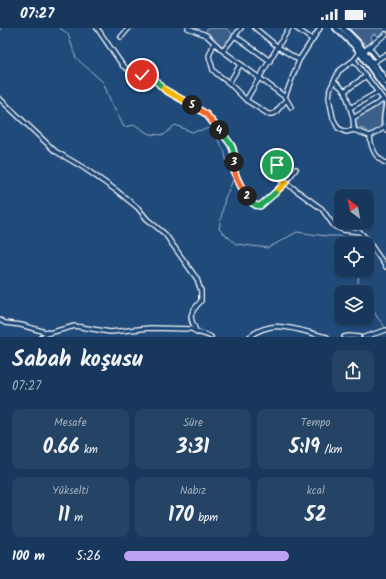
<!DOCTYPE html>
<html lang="tr">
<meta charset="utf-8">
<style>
body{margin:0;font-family:Kalam,sans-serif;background:#244365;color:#f1f3f6;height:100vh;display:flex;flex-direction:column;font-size:15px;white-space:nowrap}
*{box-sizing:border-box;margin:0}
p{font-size:13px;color:#9eacbb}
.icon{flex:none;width:22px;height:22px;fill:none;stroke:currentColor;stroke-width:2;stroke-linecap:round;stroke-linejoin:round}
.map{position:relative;height:309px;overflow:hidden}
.side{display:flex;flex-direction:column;background:#17385c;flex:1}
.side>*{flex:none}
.needle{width:26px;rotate:328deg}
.buttons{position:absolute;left:334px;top:161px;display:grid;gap:8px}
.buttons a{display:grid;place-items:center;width:40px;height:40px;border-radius:8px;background:#17385c;box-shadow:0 1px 3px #0004,0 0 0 1px #365272;font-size:20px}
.pin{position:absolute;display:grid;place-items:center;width:34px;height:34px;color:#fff;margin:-17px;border:2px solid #fff;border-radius:50%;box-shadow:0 1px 4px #0007}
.km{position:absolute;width:20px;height:20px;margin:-10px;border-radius:50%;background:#222;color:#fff;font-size:11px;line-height:20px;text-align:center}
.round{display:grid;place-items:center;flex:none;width:42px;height:42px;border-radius:8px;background:#244365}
.overview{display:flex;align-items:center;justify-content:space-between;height:68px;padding:0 12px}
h1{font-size:22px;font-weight:600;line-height:30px}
.stats{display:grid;grid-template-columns:repeat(3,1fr);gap:6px;height:68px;padding:4px 12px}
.stats div{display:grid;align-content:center;border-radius:8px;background:#244365;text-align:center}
.stats b{font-size:20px;font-weight:600}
.stats small{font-size:11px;font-weight:400}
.stats p{font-size:11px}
ul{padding:0 12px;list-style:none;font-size:13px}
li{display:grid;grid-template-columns:64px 48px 1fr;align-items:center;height:30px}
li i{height:10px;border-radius:5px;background:#bca0f2}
.status{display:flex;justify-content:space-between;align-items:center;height:28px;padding:0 20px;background:#17385c;direction:ltr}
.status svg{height:11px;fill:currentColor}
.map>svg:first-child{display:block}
</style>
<div class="status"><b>07:27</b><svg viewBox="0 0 49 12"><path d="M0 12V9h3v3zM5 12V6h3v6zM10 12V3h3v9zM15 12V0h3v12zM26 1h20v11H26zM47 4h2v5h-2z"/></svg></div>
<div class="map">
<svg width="386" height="309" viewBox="0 0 386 309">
<rect width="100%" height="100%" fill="#1f4a7a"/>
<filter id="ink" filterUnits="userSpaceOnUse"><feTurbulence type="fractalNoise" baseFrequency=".025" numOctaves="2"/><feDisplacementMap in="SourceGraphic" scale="8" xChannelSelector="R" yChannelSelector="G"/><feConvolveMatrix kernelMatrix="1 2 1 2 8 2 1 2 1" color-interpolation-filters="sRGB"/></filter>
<g filter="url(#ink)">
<g fill="#3c618b" stroke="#9eb0c5">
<polygon points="208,0 226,0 234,7 223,20 203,7"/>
<polygon points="349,0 382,0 385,3 378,8 374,6 371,8 372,13 367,18"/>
<polygon points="381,74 383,75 380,101 370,106 364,101 357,100 355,90"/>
</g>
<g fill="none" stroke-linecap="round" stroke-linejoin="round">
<g stroke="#a3b5c8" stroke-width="1">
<polyline points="60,0 68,6 76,30 103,54 111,74 124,99 135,97 149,106 164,107 175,97 192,104 211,100 224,122 228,139 234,150 225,170 219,201 236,216 268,220 297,204 326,208 340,208 343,216"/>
<polyline points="0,2 1,0"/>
<polyline points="359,242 358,255 359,264"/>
<polyline points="367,270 377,289 386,300"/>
</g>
<g stroke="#fff" stroke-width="6">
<g id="minor">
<polyline points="97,0 123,38 134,45 153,50 165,62 206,86 233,119 235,127 233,139 243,162 253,175 256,178 260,178 286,154 296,141"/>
<polyline points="188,0 206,7 223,23 285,69 291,79"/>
<polyline points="255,0 278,19 299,32"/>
<polyline points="296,0 313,12"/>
<polyline points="235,8 270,33"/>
<polyline points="121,9 129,0"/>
<polyline points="214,15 209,28 213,42 217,46 229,55 246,72 268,86 272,86 275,85 286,72"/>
<polyline points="369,19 378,31"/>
<polyline points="223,23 241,0"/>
<polyline points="364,23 386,6"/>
<path d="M360,24L354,32L339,43L330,61L329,70L333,90L338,100L346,104L354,102L370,108C371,120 375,130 386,135"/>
<polyline points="354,32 386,75"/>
<polyline points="372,35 386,26"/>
<polyline points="334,53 345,63 353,90 354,102"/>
<polyline points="229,55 240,37"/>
<polyline points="345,63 366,48"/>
<polyline points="285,69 299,32 320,0"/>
<path d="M0,71L55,123L84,140L117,163L138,180L147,191L165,206L197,251L201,263V273C188,287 189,288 197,305"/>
<polyline points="246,72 289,0"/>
<path d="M386,76C385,85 382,94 386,102"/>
<polyline points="350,80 378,64"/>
<polyline points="353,90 383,72"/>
<polyline points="370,108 384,100"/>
<polyline points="282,129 275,141 282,152 322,181 334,198 343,202 360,204 366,210 386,239"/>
<polyline points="0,292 5,295 21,297 49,305"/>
<path d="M41,309L49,305L75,298L110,304L150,300L192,301C198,306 206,305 211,309"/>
<path d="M249,309C274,289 300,303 327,309"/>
<polyline points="344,309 349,308 359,309"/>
<polyline points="364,309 386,302"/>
</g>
</g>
<g stroke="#fff" stroke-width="8">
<g id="major">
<polyline points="336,0 355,18 386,61"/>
<polyline points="343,0 357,14 386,53"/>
</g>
</g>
<use href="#minor" stroke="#1f4a7a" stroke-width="3.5"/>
<use href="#major" stroke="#1f4a7a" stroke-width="4.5"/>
</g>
</g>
<g fill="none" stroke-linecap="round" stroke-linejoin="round" filter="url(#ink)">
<g stroke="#fff" stroke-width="8">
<polyline id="split-1" points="275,165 286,154 282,152 276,144 277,137"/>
</g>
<g stroke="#fff" stroke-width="8">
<path id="split-2" d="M247,168C251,173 253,178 260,178L275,165"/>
</g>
<g stroke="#fff" stroke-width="8">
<path id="split-3" d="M234,134C232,145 241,159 247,168"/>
</g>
<g stroke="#fff" stroke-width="8">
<path id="split-4" d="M219,102C228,112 236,120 234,134"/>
</g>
<g stroke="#fff" stroke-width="8">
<polyline id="split-5" points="192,77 206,86 219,102"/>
</g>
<g stroke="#fff" stroke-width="8">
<polyline id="split-6" points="160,57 165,62 192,77"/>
</g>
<g stroke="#fff" stroke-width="8">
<polyline id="split-7" points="142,47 153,50 160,57"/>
</g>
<use href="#split-1" stroke="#f5b400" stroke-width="5"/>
<use href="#split-2" stroke="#22a559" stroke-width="5"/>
<use href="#split-3" stroke="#f0652b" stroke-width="5"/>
<use href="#split-4" stroke="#22a559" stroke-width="5"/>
<use href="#split-5" stroke="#f0652b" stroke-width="5"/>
<use href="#split-6" stroke="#f5b400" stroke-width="5"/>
<use href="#split-7" stroke="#22a559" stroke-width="5"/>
</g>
</svg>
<div class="buttons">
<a><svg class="needle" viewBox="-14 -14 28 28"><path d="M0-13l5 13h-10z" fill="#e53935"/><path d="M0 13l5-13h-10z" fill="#9eacbb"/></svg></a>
<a><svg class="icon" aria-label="locate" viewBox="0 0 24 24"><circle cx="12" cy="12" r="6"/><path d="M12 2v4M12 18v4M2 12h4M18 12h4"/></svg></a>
<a><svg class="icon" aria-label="layers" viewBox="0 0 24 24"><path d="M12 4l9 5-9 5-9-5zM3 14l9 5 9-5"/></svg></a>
</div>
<div class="pin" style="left:277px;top:137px;background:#1e9e55"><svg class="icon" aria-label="arrive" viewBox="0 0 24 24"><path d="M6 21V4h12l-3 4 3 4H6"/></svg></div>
<div class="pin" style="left:142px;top:47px;background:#d93025"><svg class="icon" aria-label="check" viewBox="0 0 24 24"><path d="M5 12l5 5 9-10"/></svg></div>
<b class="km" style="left:247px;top:168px">2</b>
<b class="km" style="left:234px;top:134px">3</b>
<b class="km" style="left:219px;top:102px">4</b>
<b class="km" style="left:192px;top:77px">5</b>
</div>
<section class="side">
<div class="overview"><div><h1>Sabah koşusu</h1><p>07:27</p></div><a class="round"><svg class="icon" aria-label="share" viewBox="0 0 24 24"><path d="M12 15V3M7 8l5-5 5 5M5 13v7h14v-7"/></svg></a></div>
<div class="stats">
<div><p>Mesafe</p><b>0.66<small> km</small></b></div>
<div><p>Süre</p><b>3:31</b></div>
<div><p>Tempo</p><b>5:19<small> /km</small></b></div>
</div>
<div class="stats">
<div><p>Yükselti</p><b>11<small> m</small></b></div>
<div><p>Nabız</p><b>170<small> bpm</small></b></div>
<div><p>kcal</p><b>52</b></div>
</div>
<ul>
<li><b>100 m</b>5:26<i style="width:66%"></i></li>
</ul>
</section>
